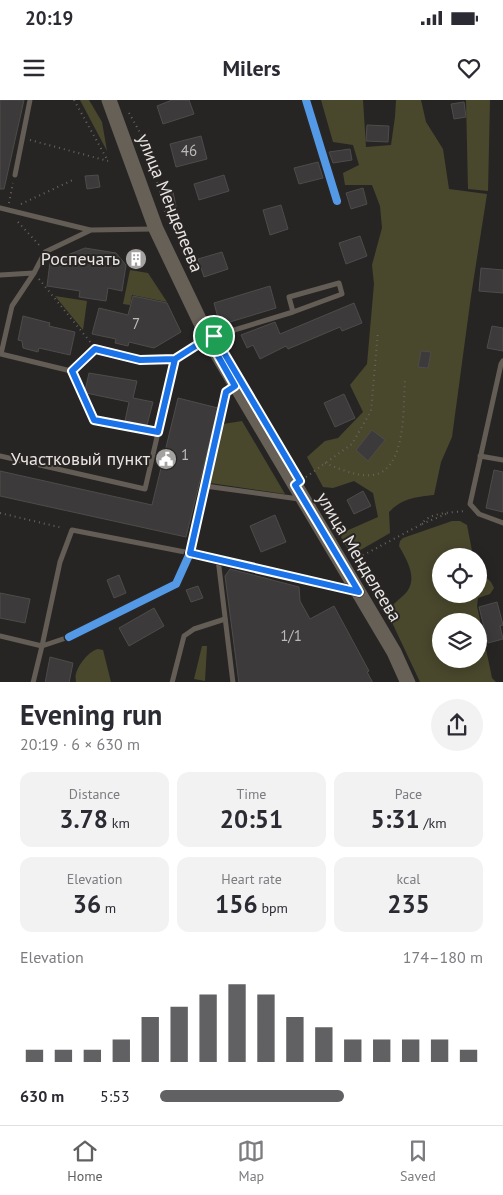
<!DOCTYPE html>
<meta charset="utf-8">
<style>
body{margin:0;font-family:"PT Sans",sans-serif;background:#f2f2f3;color:#2b2b33;height:100vh;display:flex;flex-direction:column;font-size:19px;white-space:nowrap}
*{box-sizing:border-box;margin:0}
p{font-size:16px;color:#7c7c81}
.icon{flex:none;width:28px;height:28px;fill:none;stroke:currentColor;stroke-width:2;stroke-linecap:round;stroke-linejoin:round}
.map{position:relative;height:582px;overflow:hidden}
.panel{display:flex;flex-direction:column;background:#fff;flex:1}
.panel>*{flex:none}
.tools{position:absolute;left:432px;top:448px;display:grid;gap:10px}
.tools a{display:grid;place-items:center;width:55px;height:55px;border-radius:50%;background:#fff;box-shadow:0 2px 12px #0003;font-size:25px}
.pin{position:absolute;display:grid;place-items:center;width:42px;height:42px;color:#fff;margin:-21px;border:2px solid #fff;border-radius:50%;box-shadow:0 1px 5px #0007}
.round{display:grid;place-items:center;flex:none;width:52px;height:52px;border-radius:26px;background:#f2f2f3}
.overview{display:flex;align-items:center;justify-content:space-between;height:85px;padding:0 20px}
h1{font-size:28px;font-weight:800;line-height:38px}
.metrics{display:grid;grid-template-columns:repeat(3,1fr);gap:8px;height:85px;padding:5px 20px}
.metrics div{display:grid;align-content:center;border-radius:12px;background:#f2f2f3;text-align:center}
.metrics b{font-size:25px;font-weight:800}
.metrics small{font-size:14px;font-weight:400}
.metrics p{font-size:14px}
.chart{height:140px;padding:10px 20px}
.chart p{display:flex;justify-content:space-between}
.chart svg{width:100%;height:90px;margin-top:5px;stroke:#616164;stroke-width:6}
ul{padding:0 20px;list-style:none;font-size:16px}
li{display:grid;grid-template-columns:80px 60px 1fr;align-items:center;height:38px}
li i{height:12px;border-radius:6px;background:#616164}
.status{display:flex;justify-content:space-between;align-items:center;height:35px;padding:0 25px;background:#fff;direction:ltr}
.status svg{height:14px;fill:currentColor}
header{display:flex;justify-content:space-between;align-items:center;height:65px;padding:0 20px;background:#fff;font-size:22px;font-weight:800}
.tab-bar{display:flex;justify-content:space-around;align-items:center;height:70px;border-top:1px solid #e1e1e2;background:#fff;font-size:14px;color:#7c7c81}
.tab-bar a{display:grid;justify-items:center;gap:2px}
.tab-bar .on{color:#616164}
.map>svg:first-child{display:block}
</style>
<div class="status"><b>20:19</b><svg viewBox="0 0 49 12"><path d="M0 12V9h3v3zM5 12V6h3v6zM10 12V3h3v9zM15 12V0h3v12zM26 1h20v11H26zM47 4h2v5h-2z"/></svg></div>
<header><svg class="icon" aria-label="menu" viewBox="0 0 24 24"><path d="M4 6h16M4 12h16M4 18h16"/></svg>Milers<svg class="icon" aria-label="heart" viewBox="0 0 24 24"><path d="M12 20l-8-8c-3-5 5-10 8-4 3-6 11-1 8 4z"/></svg></header>
<div class="map">
<svg width="503" height="583" viewBox="0 0 503 583">
<rect width="100%" height="100%" fill="#272524"/>
<g fill="#49482d" fill-rule="evenodd">
<polygon points="80,0 89,0 102,22 107,51"/>
<path d="M321,0H363L366,47L391,45L395,17L396,0H421L426,22L443,49L449,89L487,94L471,196L452,337L441,362L434,395C415,397 403,398 389,412L390,433L357,452L350,453L341,437L344,432L378,417L373,393L354,381L333,388L323,387L307,357L325,341L338,338L363,312L350,285L367,264L374,184L372,165L382,128L380,106L372,85H345L343,73L359,65L353,45L333,42Z"/>
<polygon points="466,0 490,0 488,91 468,89"/>
<polygon points="130,170 148,173 167,202 132,195 130,205 123,204"/>
<polygon points="55,196 87,201 83,230"/>
<polygon points="242,321 285,394 210,383 223,324"/>
<path d="M452,421H460L467,425L473,456H441V494H479V470L491,482L494,488L490,494L478,498L477,506L492,578L496,582H420L389,516L390,508C394,503 400,499 405,494C419,480 407,460 399,446L400,441L403,438ZM441,521H479V559H441Z"/>
<polygon points="202,546 207,546 205,581 194,579"/>
<path d="M98,549L103,550L111,582H76C76,581 75,575 76,574C78,565 89,551 98,549Z"/>
</g>
<g fill="#3c3a3a" stroke="#4e4c4b">
<polygon points="0,0 24,0 4,89 0,89"/>
<polygon points="172,0 189,0 194,14 163,24 157,6"/>
<polygon points="464,2 466,17 454,19 451,4"/>
<polygon points="367,25 389,26 388,42 366,41"/>
<polygon points="201,36 207,59 176,67 170,44"/>
<polygon points="350,49 352,60 333,63 329,52"/>
<polygon points="318,62 323,78 299,84 294,68"/>
<polygon points="98,75 100,87 87,89 85,76"/>
<polygon points="224,75 229,91 199,100 194,84"/>
<polygon points="363,88 367,104 351,109 346,93"/>
<polygon points="173,92 178,116 168,118 163,94"/>
<polygon points="281,105 288,129 270,135 263,110"/>
<polygon points="360,136 367,156 346,164 339,143"/>
<polygon points="85,148 116,153 126,165 122,191 108,188 106,201 79,197 80,191 47,186 50,162"/>
<polygon points="222,152 228,169 204,177 198,159"/>
<polygon points="481,168 503,170 503,193 479,191"/>
<polygon points="270,186 276,208 220,225 214,203"/>
<polygon points="133,196 167,203 181,232 154,248 129,242 128,246 115,243 116,239 92,234 99,208 128,215"/>
<polygon points="354,203 362,223 342,231 340,227 288,249 286,246 260,259 253,245 247,248 241,235 275,222 280,234"/>
<polygon points="23,216 50,223 49,226 75,232 70,255 39,248 38,252 23,248 22,241 18,240"/>
<polygon points="492,226 503,228 503,251 487,248"/>
<polygon points="421,251 431,252 428,268 418,267"/>
<polygon points="89,273 137,281 133,298 153,302 147,325 125,321 129,302 86,293 85,291"/>
<polygon points="344,294 355,318 335,327 324,303"/>
<polygon points="178,298 218,308 186,437 0,396 0,371 152,405"/>
<polygon points="372,330 385,340 368,361 356,350"/>
<polygon points="494,370 503,372 503,412 486,408"/>
<polygon points="363,391 371,406 354,414 347,400"/>
<polygon points="275,415 286,442 261,452 250,426"/>
<polygon points="230,469 299,487 300,501 310,519 334,506 369,571 367,572 373,583 239,583 225,476"/>
<polygon points="119,475 126,493 114,498 107,480"/>
<polygon points="198,486 203,498 191,502 186,490"/>
<polygon points="0,493 30,499 25,523 0,518"/>
<polygon points="497,502 503,525 500,526 503,539 488,543 479,507"/>
<polygon points="154,508 164,526 129,546 119,528"/>
<polygon points="50,557 73,563 69,583 45,583"/>
</g>
<g fill="none" stroke-linecap="round" stroke-linejoin="round">
<g stroke="#68635e" stroke-width="2" stroke-dasharray="1 4" stroke-linecap="butt">
<polyline points="74,0 108,61"/>
<polyline points="129,13 147,45 166,114"/>
<polyline points="30,40 108,61"/>
<polyline points="9,103 13,83"/>
<polyline points="21,104 75,79"/>
<polyline points="18,122 40,146"/>
<polyline points="39,179 91,243"/>
<path d="M325,363C340,369 357,377 373,375C407,370 403,305 405,280"/>
<polyline points="306,377 352,344 371,311 378,231"/>
<polyline points="0,413 63,428"/>
<polyline points="422,424 446,414"/>
<path d="M354,460L422,424C429,412 451,413 464,411"/>
</g>
<g stroke="#635d55" stroke-width="5">
<polyline points="15,75 30,0"/>
<polyline points="0,108 90,130"/>
<polyline points="153,129 91,130 45,152 34,173 12,206 1,254 71,271 95,249 140,260 175,259"/>
<polyline points="0,175 34,173"/>
<polyline points="503,261 501,264 470,404 479,414 503,423"/>
<polyline points="71,271 94,320 158,332"/>
<polyline points="0,356 145,389 175,259 208,238 293,212 342,194 339,183 289,197 293,212"/>
<polyline points="480,356 503,360"/>
<polyline points="205,386 299,399"/>
<polyline points="218,459 233,583"/>
<polyline points="0,536 42,546 33,583"/>
<polyline points="69,537 42,546 60,462 72,430 190,453 226,292 235,286"/>
<polyline points="172,583 184,536 194,529 225,519"/>
</g>
<g stroke="#635d55" stroke-width="10">
<polyline points="306,0 337,101"/>
<polyline points="69,537 176,484 190,453 359,492"/>
</g>
<polyline stroke="#666057" stroke-width="15" points="109,0 156,129 208,238 394,552 408,583"/>
<g stroke="#282523" stroke-width="11">
<g id="cycleway">
<polyline points="306,0 337,101"/>
<polyline points="69,537 176,484 190,453 359,492"/>
</g>
</g>
<use href="#cycleway" stroke="#5399e6" stroke-width="8"/>
</g>
<g fill="none" stroke-linecap="round" stroke-linejoin="round">
<g stroke="#fff" stroke-width="10">
<polyline id="route" points="214,236 208,238 175,259 140,260 95,249 72,271 94,320 158,332 175,259 208,238 235,286 226,292 190,453 359,492 295,385 300,381 214,236"/>
</g>
<use href="#route" stroke="#1a73e8" stroke-width="6"/>
</g>
<defs>
<g id="building-disc" transform="scale(1.125)"><circle r="9.5" fill="#a4a2a1" stroke="#282523"/><path d="M-4-6H4V6H1V3H-1V6H-4ZM-2.5-4.3h1.7v1.8h-1.7ZM.8-4.3h1.7v1.8H.8ZM-2.5-1h1.7V.8h-1.7ZM.8-1h1.7V.8H.8Z" fill="#fff"/></g>
<g id="civic-disc" transform="scale(1.125)"><circle r="9.5" fill="#a4a2a1" stroke="#282523"/><path d="M-.6-6.5H3V-4.5H.6V-3L4-1V1h2V6H-6V1h2V-1L-.6-3ZM-1.2 2.5V6h2.4V2.5Z" fill="#fff"/></g>
</defs>
<g fill-rule="evenodd">
<use href="#building-disc" x="136" y="159"/>
<use href="#civic-disc" x="166" y="359"/>
</g>
<g text-anchor="middle" stroke-width="4" stroke-linejoin="round" paint-order="stroke">
<g font-size="15" fill="#bdbbba">
<text x="189" y="56">46</text>
<text x="136" y="229">7</text>
<text x="185" y="360">1</text>
<text x="291" y="541">1/1</text>
</g>
<g font-size="18" fill="#e8e6e5" stroke="#282523">
<text transform="translate(170 103) rotate(68)" y="6">улица Менделеева</text>
<text transform="translate(359 457) rotate(59)" y="6">улица Менделеева</text>
</g>
<g font-size="18" fill="#e8e6e5" stroke="#282523" text-anchor="end">
<text x="120" y="165">Роспечать</text>
<text x="150" y="365">Участковый пункт</text>
</g>
</g>
</svg>
<div class="tools">
<a><svg class="icon" aria-label="locate" viewBox="0 0 24 24"><circle cx="12" cy="12" r="6"/><path d="M12 2v4M12 18v4M2 12h4M18 12h4"/></svg></a>
<a><svg class="icon" aria-label="layers" viewBox="0 0 24 24"><path d="M12 4l9 5-9 5-9-5zM3 14l9 5 9-5"/></svg></a>
</div>
<div class="pin" style="left:214px;top:236px;background:#1e9e55"><svg class="icon" aria-label="arrive" viewBox="0 0 24 24"><path d="M6 21V4h12l-3 4 3 4H6"/></svg></div>
</div>
<section class="panel">
<div class="overview"><div><h1>Evening run</h1><p>20:19 · 6 × 630 m</p></div><a class="round"><svg class="icon" aria-label="share" viewBox="0 0 24 24"><path d="M12 15V3M7 8l5-5 5 5M5 13v7h14v-7"/></svg></a></div>
<div class="metrics">
<div><p>Distance</p><b>3.78<small> km</small></b></div>
<div><p>Time</p><b>20:51</b></div>
<div><p>Pace</p><b>5:31<small> /km</small></b></div>
</div>
<div class="metrics">
<div><p>Elevation</p><b>36<small> m</small></b></div>
<div><p>Heart rate</p><b>156<small> bpm</small></b></div>
<div><p>kcal</p><b>235</b></div>
</div>
<div class="chart"><p><span>Elevation</span>174–180 m</p>
<svg viewBox="0 0 160 44" preserveAspectRatio="none"><path d="M5 44V38M15 44V38M25 44V38M35 44V33M45 44V22M55 44V17M65 44V11M75 44V6M85 44V11M95 44V22M105 44V27M115 44V33M125 44V33M135 44V33M145 44V33M155 44V38"/></svg>
</div>
<ul>
<li><b>630 m</b>5:53<i style="width:57%"></i></li>
</ul>
</section>
<nav class="tab-bar">
<a class="on"><svg class="icon" aria-label="home" viewBox="0 0 24 24"><path d="M3 11l9-7 9 7M6 9v11h12V9"/></svg>Home</a>
<a><svg class="icon" aria-label="map" viewBox="0 0 24 24"><path d="M3 6l6-2 6 2 6-2v14l-6 2-6-2-6 2zM9 4v14M15 6v14"/></svg>Map</a>
<a><svg class="icon" aria-label="saved" viewBox="0 0 24 24"><path d="M7 4h10v16l-5-4-5 4z"/></svg>Saved</a>
</nav>
